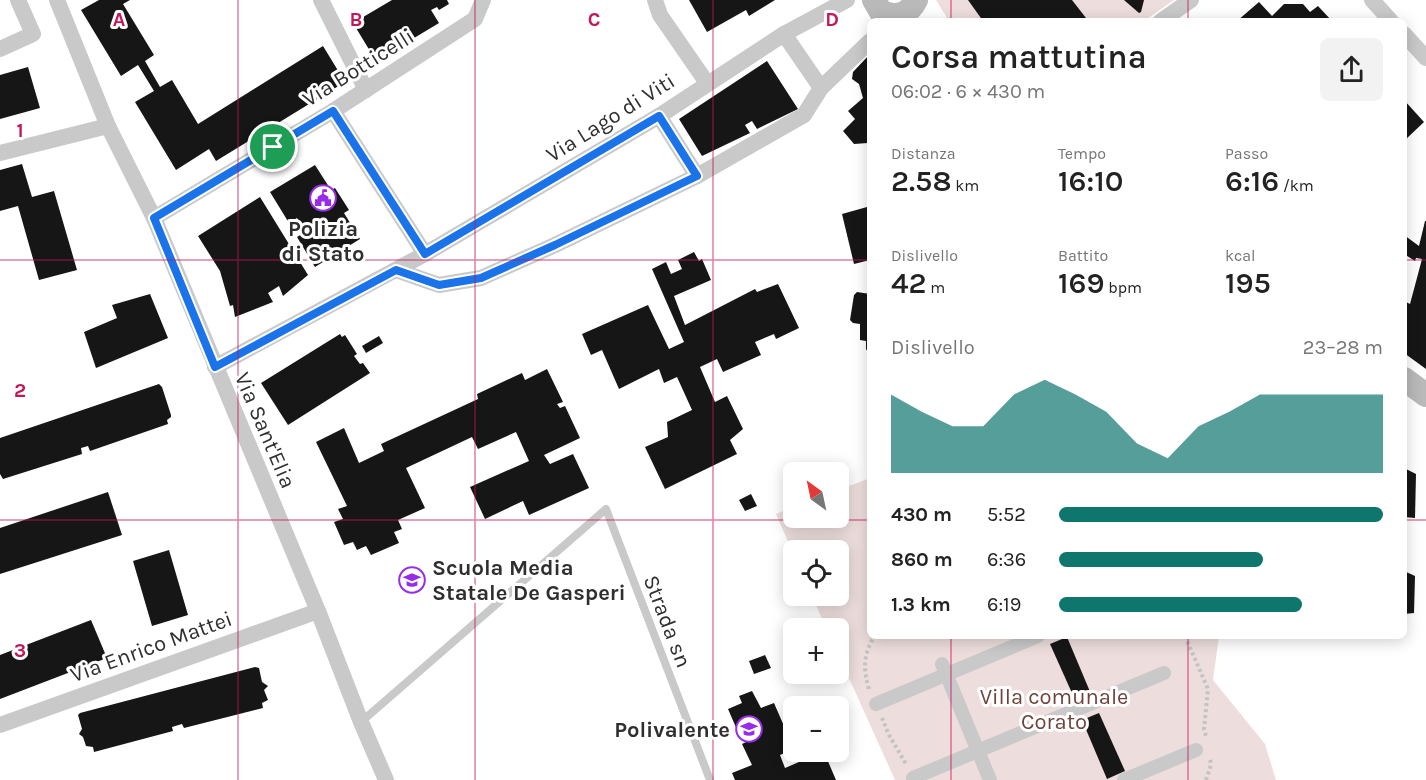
<!DOCTYPE html>
<html lang="it">
<meta charset="utf-8">
<style>
body{margin:0;font-family:Karla,sans-serif;background:#f2f2f2;color:#222;height:100vh;display:flex;flex-direction:column;font-size:22px;white-space:nowrap}
*{box-sizing:border-box;margin:0}
p{font-size:20px;color:#767676}
.icon{flex:none;width:33px;height:33px;fill:none;stroke:currentColor;stroke-width:2;stroke-linecap:round;stroke-linejoin:round}
.map{position:relative;flex:1;overflow:hidden}
.sheet{position:absolute;left:867px;top:18px;width:540px;height:621px;display:flex;flex-direction:column;background:#fff;border-radius:9px;box-shadow:0 3px 15px #0003}
.sheet>*{flex:none}
.needle{width:39px;rotate:327deg}
.buttons{position:absolute;left:783px;top:462px;display:grid;gap:12px}
.buttons a{display:grid;place-items:center;width:66px;height:66px;border-radius:9px;background:#fff;box-shadow:0 3px 15px #0003;font-size:30px}
.pin{position:absolute;display:grid;place-items:center;width:51px;height:51px;color:#fff;margin:-26px;border:3px solid #fff;border-radius:50%;box-shadow:0 2px 6px #0007}
.round{display:grid;place-items:center;flex:none;width:63px;height:63px;border-radius:9px;background:#f2f2f2}
.headline{display:flex;align-items:center;justify-content:space-between;height:102px;padding:0 24px}
h1{font-size:33px;font-weight:600;line-height:45px}
.metrics{display:grid;grid-template-columns:repeat(3,1fr);gap:9px;height:102px;padding:6px 24px}
.metrics div{display:grid;align-content:center}
.metrics b{font-size:30px;font-weight:600}
.metrics small{font-size:16px;font-weight:400}
.metrics p{font-size:16px}
.chart{height:168px;padding:12px 24px}
.chart p{display:flex;justify-content:space-between}
.chart svg{width:100%;height:108px;margin-top:6px;fill:#0f766e;opacity:.7}
ul{padding:0 24px;list-style:none;font-size:20px}
li{display:grid;grid-template-columns:96px 72px 1fr;align-items:center;height:45px}
li i{height:15px;border-radius:8px;background:#0f766e}
.map>svg:first-child{display:block}
</style>
<div class="map">
<svg width="1426" height="780" viewBox="0 0 1426 780">
<rect width="100%" height="100%" fill="#fff"/>
<g fill="#eddedd">
<polygon points="936,0 1174,0 1144,21 949,21"/>
<polygon points="870,478 870,636 1219,636 1213,680 1265,744 1276,780 895,780 839,656 838,628 826,628 812,596 838,596 838,550 794,550 793,553 776,514 793,507 794,518 838,518 839,490"/>
</g>
<g fill="#161616">
<polygon points="99,0 130,0 123,4 154,55 145,61 160,87 172,80 198,124 323,46 345,82 216,161 209,149 176,170 135,102 154,91 138,65 121,76 81,10"/>
<polygon points="392,0 447,0 449,4 439,10 437,7 431,10 439,23 376,61 353,23"/>
<polygon points="689,0 775,0 749,16 746,10 707,32"/>
<polygon points="968,0 1072,0 1086,18 1082,21 983,21"/>
<polygon points="1124,0 1144,0 1141,12 1139,13"/>
<polygon points="1259,2 1272,16 1284,4 1303,4 1310,12 1318,6 1332,21 1237,21"/>
<polygon points="870,54 870,159 868,159 868,143 854,144 843,131 855,119 848,111 863,98 859,84 852,79 853,72"/>
<polygon points="767,61 798,109 757,129 752,121 745,125 750,133 702,156 679,119"/>
<polygon points="28,67 40,108 0,119 0,75"/>
<polygon points="1404,100 1424,122 1404,141"/>
<polygon points="22,164 32,197 54,191 77,270 39,280 18,206 0,211 0,170"/>
<polygon points="315,165 331,190 335,188 349,210 344,213 360,239 315,267 297,237 305,232 297,218 289,223 270,192"/>
<polygon points="260,197 308,275 283,296 279,286 268,293 273,302 235,317 233,305 230,306 220,271 198,236"/>
<polygon points="867,207 870,220 870,260 854,264 842,214"/>
<polygon points="1425,221 1426,221 1426,369 1404,353 1404,308 1406,302 1410,304 1422,259 1416,258 1415,261 1404,254 1404,235 1419,246"/>
<polygon points="694,252 699,261 702,259 711,280 674,296 685,325 755,289 757,292 778,284 799,328 776,339 774,334 755,342 761,355 723,372 717,359 700,367 715,402 727,396 743,429 730,440 737,454 665,489 645,447 668,437 667,422 692,410 677,377 664,383 659,369 619,389 602,350 591,355 582,334 648,305 669,349 684,342 652,269 666,262 671,274 682,269 678,260"/>
<polygon points="857,292 870,294 870,356 866,349 866,341 860,340 860,324 853,323 850,320 854,295"/>
<polygon points="150,294 168,338 96,368 84,332 117,318 112,305"/>
<polygon points="340,334 342,337 345,335 357,354 354,356 360,364 363,363 370,373 288,425 261,383"/>
<polygon points="379,336 383,343 366,353 362,346"/>
<polygon points="547,369 563,402 557,404 560,408 565,406 580,438 544,455 550,464 573,454 589,488 529,515 523,501 485,519 470,487 529,461 516,432 478,449 472,437 406,468 425,508 398,520 402,529 394,532 399,543 371,555 366,546 357,550 353,542 344,545 334,522 343,519 338,509 347,506 316,442 344,428 359,463 384,451 381,444 478,399 477,394 522,373 525,380"/>
<polygon points="159,384 162,387 171,415 171,417 167,420 168,424 90,451 88,446 81,448 82,454 3,479 0,474 0,438"/>
<polygon points="1404,468 1416,474 1415,518 1404,517"/>
<polygon points="108,492 122,535 0,574 0,528"/>
<polygon points="751,494 757,506 745,511 739,500"/>
<polygon points="169,550 188,615 152,626 133,561"/>
<polygon points="1404,571 1415,576 1414,613 1404,614"/>
<polygon points="91,620 107,658 0,699 0,655"/>
<polygon points="1067,637 1091,694 1076,702 1050,644"/>
<polygon points="765,655 771,668 754,674 749,661"/>
<polygon points="255,667 259,668 262,682 268,686 264,690 268,700 262,703 263,708 184,728 182,724 172,727 173,731 94,752 93,747 86,746 83,737 79,734 82,729 78,715 80,713"/>
<polygon points="752,691 761,708 774,703 784,726 794,722 794,749 780,755 785,768 799,762 795,752 817,752 818,753 824,752 836,780 735,780 732,773 752,765 742,744 746,742 744,738 741,739 728,709 742,703 739,696"/>
<polygon points="1099,713 1125,771 1107,779 1082,720"/>
</g>
<g fill="none" stroke-linecap="round" stroke-linejoin="round">
<g stroke="#c3c3c3" stroke-width="4" stroke-dasharray="3 3" stroke-linecap="butt">
<polyline points="1185,636 1208,689 1204,729 1206,736"/>
<path d="M869,689C863,670 863,653 875,636"/>
<polyline points="882,718 889,735 906,764"/>
<polyline points="1206,780 1211,765 1210,758"/>
</g>
<polyline stroke="#c9c9c9" stroke-width="8" points="361,722 606,509 710,780"/>
<g stroke="#c9c9c9" stroke-width="14">
<polyline points="942,664 990,780"/>
<polyline points="876,704 1038,636"/>
<polyline points="913,778 1164,673"/>
<polyline points="1124,780 1196,750"/>
</g>
<g stroke="#c9c9c9" stroke-width="16">
<polyline points="57,0 108,126 154,218 318,611 361,722 386,780"/>
<polyline points="321,0 366,90"/>
<polyline points="655,0 660,15 707,83"/>
<polyline points="1372,0 1391,21"/>
<polyline points="1161,21 1191,0"/>
<polyline points="784,34 821,88"/>
<polyline points="1404,34 1426,58"/>
<polyline points="0,49 33,34 18,0"/>
<polyline points="333,111 425,254"/>
<polyline points="659,116 697,176"/>
<polyline points="0,153 108,126"/>
<polyline points="154,218 333,111 475,19 483,0"/>
<polyline points="396,270 439,285 481,278 555,245 697,176 804,115 821,88 870,41"/>
<polyline points="215,367 425,254 659,116 784,34 847,0"/>
<polyline points="0,725 318,611"/>
</g>
<g stroke="#b9b9b9" stroke-width="24">
<path d="M874,0L881,12C896,18 909,15 916,0"/>
<polyline points="1404,379 1426,395"/>
</g>
</g>
<g fill="none" stroke-linecap="round" stroke-linejoin="round">
<g stroke="#fff" stroke-width="12">
<polygon id="route" points="333,111 425,254 659,116 697,176 555,245 481,278 439,285 396,270 215,367 154,218"/>
</g>
<use href="#route" stroke="#1a73e8" stroke-width="8"/>
</g>
<path fill="none" stroke="#c2185b" stroke-width="1.5" stroke-opacity="0.55" d="M238,0V780M475,0V780M713,0V780M951,0V21M1188,0V21M0,260H870M1404,260H1426M0,520H870M1404,520H1426M951,636V780M1188,636V780"/>
<defs>
<g id="civic-ring" transform="scale(1.35)"><circle r="9.5" fill="#fff" stroke="#972ceb" stroke-width="1.5"/><path d="M-.6-6.5H3V-4.5H.6V-3L4-1V1h2V6H-6V1h2V-1L-.6-3ZM-1.2 2.5V6h2.4V2.5Z" fill="#972ceb"/></g>
<g id="school-ring" transform="scale(1.35)"><circle r="9.5" fill="#fff" stroke="#972ceb" stroke-width="1.5"/><path d="M0-5L7-2L0 1L-7-2ZM-4 1L0 2.5L4 1V4Q0 6-4 4Z" fill="#972ceb"/></g>
</defs>
<g fill-rule="evenodd">
<use href="#civic-ring" x="323" y="198"/>
<use href="#school-ring" x="412" y="580"/>
<use href="#school-ring" x="749" y="729"/>
</g>
<g text-anchor="middle" stroke-width="6" stroke-linejoin="round" paint-order="stroke">
<g font-size="22" fill="#2f2f2f" stroke="#fff">
<text transform="translate(358 67) rotate(-32)" y="8">Via Botticelli</text>
<text transform="translate(610 117) rotate(-32)" y="8">Via Lago di Viti</text>
<text transform="translate(266 430) rotate(67)" y="8">Via Sant'Elia</text>
<text transform="translate(668 621) rotate(69)" y="8">Strada sn</text>
<text transform="translate(151 646) rotate(-20)" y="8">Via Enrico Mattei</text>
</g>
<g font-size="22" font-weight="bold" fill="#2f2f2f" stroke="#fff">
<text x="323" y="236">Polizia<tspan x="323" dy="25">di Stato</tspan></text>
<text x="432" y="575" text-anchor="start">Scuola Media<tspan x="432" dy="25">Statale De Gasperi</tspan></text>
<text x="730" y="737" text-anchor="end">Polivalente</text>
</g>
<g font-size="22" fill="#6d433b" stroke="#fff">
<text x="1054" y="704">Villa comunale<tspan x="1054" dy="25">Corato</tspan></text>
</g>
</g>
<g font-size="20" text-anchor="middle" font-weight="bold" fill="#c2185b" stroke="#fff" stroke-width="6" stroke-linejoin="round" paint-order="stroke">
<text x="119" y="26">A</text>
<text x="356" y="26">B</text>
<text x="594" y="26">C</text>
<text x="832" y="26">D</text>
<text x="20" y="137">1</text>
<text x="20" y="397">2</text>
<text x="20" y="657">3</text>
</g>
</svg>
<div class="buttons">
<a><svg class="needle" viewBox="-14 -14 28 28"><path d="M0-13l5 13h-10z" fill="#e53935"/><path d="M0 13l5-13h-10z" fill="#767676"/></svg></a>
<a><svg class="icon" aria-label="locate" viewBox="0 0 24 24"><circle cx="12" cy="12" r="6"/><path d="M12 2v4M12 18v4M2 12h4M18 12h4"/></svg></a>
<a>+</a>
<a>−</a>
</div>
<div class="pin" style="left:273px;top:147px;background:#1e9e55"><svg class="icon" aria-label="arrive" viewBox="0 0 24 24"><path d="M6 21V4h12l-3 4 3 4H6"/></svg></div>
<section class="sheet">
<div class="headline"><div><h1>Corsa mattutina</h1><p>06:02 · 6 × 430 m</p></div><a class="round"><svg class="icon" aria-label="share" viewBox="0 0 24 24"><path d="M12 15V3M7 8l5-5 5 5M5 13v7h14v-7"/></svg></a></div>
<div class="metrics">
<div><p>Distanza</p><b>2.58<small> km</small></b></div>
<div><p>Tempo</p><b>16:10</b></div>
<div><p>Passo</p><b>6:16<small> /km</small></b></div>
</div>
<div class="metrics">
<div><p>Dislivello</p><b>42<small> m</small></b></div>
<div><p>Battito</p><b>169<small> bpm</small></b></div>
<div><p>kcal</p><b>195</b></div>
</div>
<div class="chart"><p><span>Dislivello</span>23–28 m</p>
<svg viewBox="0 0 160 44" preserveAspectRatio="none"><path d="M0 44V12L10 19L20 25L30 25L40 12L50 6L60 12L70 19L80 32L90 38L100 25L110 19L120 12L130 12L140 12L150 12L160 12V44z"/></svg>
</div>
<ul>
<li><b>430 m</b>5:52<i style="width:100%"></i></li>
<li><b>860 m</b>6:36<i style="width:63%"></i></li>
<li><b>1.3 km</b>6:19<i style="width:75%"></i></li>
</ul>
</section>
</div>
